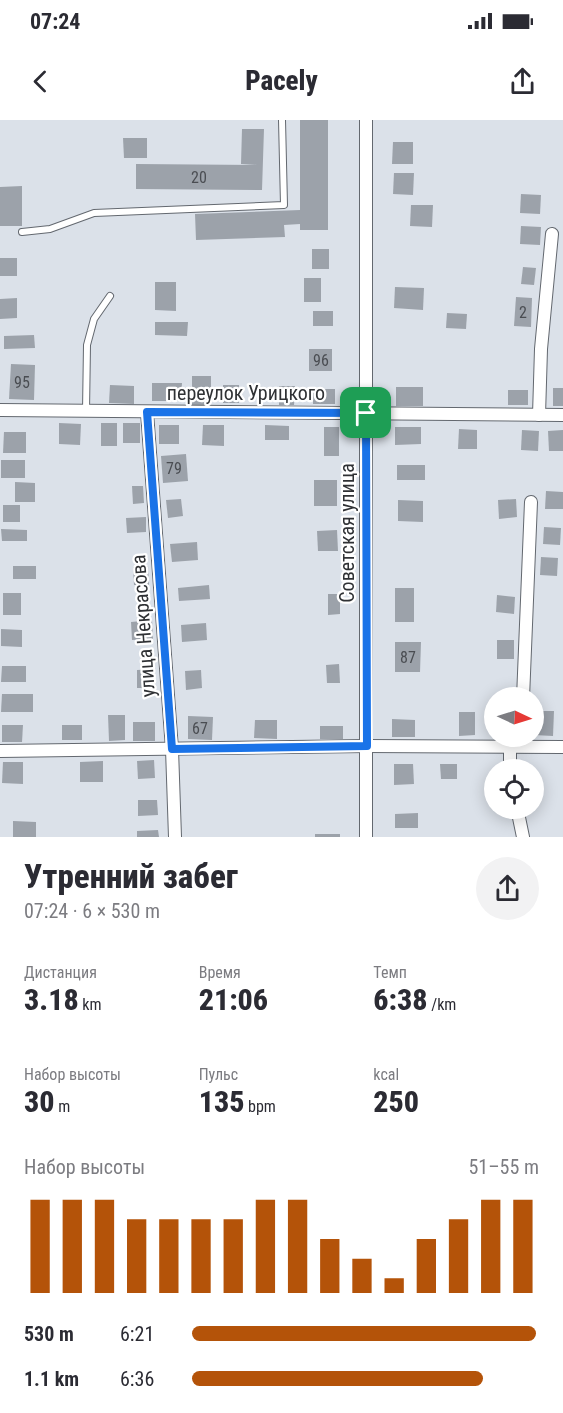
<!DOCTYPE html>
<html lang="ru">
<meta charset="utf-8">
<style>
body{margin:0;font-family:"Roboto Condensed",sans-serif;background:#f2f2f3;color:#2b2b33;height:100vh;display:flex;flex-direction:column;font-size:22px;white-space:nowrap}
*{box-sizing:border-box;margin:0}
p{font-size:20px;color:#7c7c81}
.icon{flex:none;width:33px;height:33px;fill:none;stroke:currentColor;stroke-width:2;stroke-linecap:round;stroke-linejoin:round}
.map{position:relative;height:717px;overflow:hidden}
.side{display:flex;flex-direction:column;background:#fff;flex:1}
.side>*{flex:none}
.needle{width:39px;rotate:94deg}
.buttons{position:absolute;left:484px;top:567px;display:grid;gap:12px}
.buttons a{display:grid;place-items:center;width:60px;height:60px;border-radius:50%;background:#fff;box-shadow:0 3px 15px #0003;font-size:30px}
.pin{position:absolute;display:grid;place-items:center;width:51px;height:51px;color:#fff;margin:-26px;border-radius:12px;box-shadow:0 3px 9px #0006}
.round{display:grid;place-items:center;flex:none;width:63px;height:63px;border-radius:32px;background:#f2f2f3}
.overview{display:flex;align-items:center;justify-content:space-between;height:102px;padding:0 24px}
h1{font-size:33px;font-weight:800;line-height:45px}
.figures{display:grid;grid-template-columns:repeat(3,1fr);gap:9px;height:102px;padding:6px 24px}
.figures div{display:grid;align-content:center}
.figures b{font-size:30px;font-weight:800}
.figures small{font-size:16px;font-weight:400}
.figures p{font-size:16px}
.chart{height:168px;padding:12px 24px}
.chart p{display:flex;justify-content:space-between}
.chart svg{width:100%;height:108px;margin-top:6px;stroke:#b45309;stroke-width:6}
ul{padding:0 24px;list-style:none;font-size:20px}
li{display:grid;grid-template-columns:96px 72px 1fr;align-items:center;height:45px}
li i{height:15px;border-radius:8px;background:#b45309}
.status{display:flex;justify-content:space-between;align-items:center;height:42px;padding:0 30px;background:#fff;direction:ltr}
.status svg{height:16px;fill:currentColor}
header{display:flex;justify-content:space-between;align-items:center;height:78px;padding:0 24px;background:#fff;font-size:27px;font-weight:800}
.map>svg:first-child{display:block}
</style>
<div class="status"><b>07:24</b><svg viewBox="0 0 49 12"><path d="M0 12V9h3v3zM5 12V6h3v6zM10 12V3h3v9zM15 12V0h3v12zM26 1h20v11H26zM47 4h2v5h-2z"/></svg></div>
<header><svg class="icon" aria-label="back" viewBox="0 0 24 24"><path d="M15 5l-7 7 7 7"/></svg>Pacely<svg class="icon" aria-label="share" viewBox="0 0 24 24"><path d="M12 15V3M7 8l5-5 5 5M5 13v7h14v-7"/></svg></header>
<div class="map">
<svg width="563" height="717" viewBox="0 0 563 717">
<rect width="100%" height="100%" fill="#dbe1e9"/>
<g fill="#9ca2aa">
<polygon points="300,0 328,0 328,110 300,110 300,104 284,105 285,117 196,120 195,94 300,90"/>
<polygon points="242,9 264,9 262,70 136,69 136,44 257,45 241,44"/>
<polygon points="123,18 147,18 147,38 124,38"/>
<polygon points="393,22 413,22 413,44 392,44"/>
<polygon points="394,53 414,53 413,75 393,74"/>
<polygon points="22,66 22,106 0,106 0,67"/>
<polygon points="521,74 541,75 540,94 520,93"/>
<polygon points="411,85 433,85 432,107 410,106"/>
<polygon points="521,106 541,107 540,125 520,124"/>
<rect x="312" y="129" width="17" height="20"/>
<rect x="0" y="138" width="17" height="18"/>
<polygon points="523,147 536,148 534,165 521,164"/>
<rect x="304" y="158" width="17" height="24"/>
<polygon points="155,162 176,162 176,191 155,190"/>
<polygon points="395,167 424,168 423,190 394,188"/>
<polygon points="516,177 532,178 531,207 514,206"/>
<polygon points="17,178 17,198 0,199 0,179"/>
<rect x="313" y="191" width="20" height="15"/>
<polygon points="447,193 467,194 466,209 446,208"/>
<polygon points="155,202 188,202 187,216 155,215"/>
<polygon points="34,215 35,228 4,229 4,216"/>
<rect x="309" y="229" width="23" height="22"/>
<polygon points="11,244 35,245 34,280 9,279"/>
<rect x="192" y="256" width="19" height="29"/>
<polygon points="152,263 182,263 181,281 152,281"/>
<polygon points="110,265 134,266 134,284 109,283"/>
<rect x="223" y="265" width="16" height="18"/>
<polygon points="279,266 295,266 294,285 279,285"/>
<rect x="396" y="267" width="27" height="19"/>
<rect x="553" y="268" width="10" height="18"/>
<rect x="313" y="269" width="22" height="15"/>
<rect x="508" y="270" width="20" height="15"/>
<polygon points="59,303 81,304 80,325 59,324"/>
<rect x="101" y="303" width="16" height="23"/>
<rect x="123" y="303" width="17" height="20"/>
<rect x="159" y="305" width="20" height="19"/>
<polygon points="203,305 224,305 224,326 202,325"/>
<polygon points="265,305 289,306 289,320 265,320"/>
<rect x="324" y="307" width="15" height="29"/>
<polygon points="395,307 421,307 421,324 395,325"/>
<polygon points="459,309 477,310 477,329 458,329"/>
<polygon points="522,310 539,311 538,331 521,330"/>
<polygon points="563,310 563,331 549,331 548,311"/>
<polygon points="4,312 26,312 26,333 3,333"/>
<polygon points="186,334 188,361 163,363 161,336"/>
<rect x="1" y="340" width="24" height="18"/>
<rect x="397" y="345" width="28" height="15"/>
<rect x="314" y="360" width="23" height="26"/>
<polygon points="15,362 35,363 35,382 15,382"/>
<polygon points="132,366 143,366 144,383 133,384"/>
<polygon points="546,371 563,372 563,389 545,389"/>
<polygon points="181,379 183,396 168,398 166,380"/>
<polygon points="516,379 517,397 499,399 498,380"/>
<polygon points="398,380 423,381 423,402 398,401"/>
<rect x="3" y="385" width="17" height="17"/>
<polygon points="146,397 146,412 127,413 126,398"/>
<polygon points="544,407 561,408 560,425 543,424"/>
<polygon points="1,409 27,410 27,421 2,421"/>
<polygon points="337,410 338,431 318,431 317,411"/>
<polygon points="197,422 198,440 172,442 170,424"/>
<polygon points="541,437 558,438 557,456 540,455"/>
<rect x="13" y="446" width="23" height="13"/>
<polygon points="148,446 149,465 134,465 133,447"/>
<polygon points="209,465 210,479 179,481 178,468"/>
<rect x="395" y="468" width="19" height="34"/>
<rect x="3" y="473" width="18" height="22"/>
<polygon points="328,474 340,474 340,494 328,495"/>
<polygon points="497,475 515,477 514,494 496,492"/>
<polygon points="152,500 153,519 132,520 131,502"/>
<polygon points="206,503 207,520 182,522 181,505"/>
<polygon points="1,509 22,510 22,527 1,526"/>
<rect x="497" y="520" width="17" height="19"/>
<polygon points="395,522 421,522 420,552 395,552"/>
<polygon points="339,544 340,563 327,563 326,545"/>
<polygon points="2,546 26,546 26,562 1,562"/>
<polygon points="154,549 154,568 137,568 137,550"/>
<polygon points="201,550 202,568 186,570 185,551"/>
<polygon points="2,574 33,574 33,592 1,592"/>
<polygon points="535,591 554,591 553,616 534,615"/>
<polygon points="459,592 475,592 475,615 459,616"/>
<polygon points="108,595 125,595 125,620 109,621"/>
<polygon points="188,596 213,597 212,620 188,619"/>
<polygon points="392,599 415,600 415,617 392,617"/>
<polygon points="255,600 277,600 277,619 254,618"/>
<rect x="133" y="602" width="22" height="19"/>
<polygon points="2,605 23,605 22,622 2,622"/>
<rect x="62" y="605" width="20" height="15"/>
<rect x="320" y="606" width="23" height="13"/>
<rect x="495" y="616" width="19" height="4"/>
<polygon points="154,640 155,658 138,659 137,641"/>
<polygon points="103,641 103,662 80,662 80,642"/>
<polygon points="3,642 23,642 23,664 2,663"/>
<polygon points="394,644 413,644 414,664 394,665"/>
<polygon points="440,644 457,644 457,659 441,659"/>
<polygon points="138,680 157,680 158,695 138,696"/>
<polygon points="418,693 418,708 395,708 395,694"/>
<polygon points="13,701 36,702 36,717 13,717"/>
<polygon points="158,710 159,717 137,717 137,711"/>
<rect x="315" y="714" width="25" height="3"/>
</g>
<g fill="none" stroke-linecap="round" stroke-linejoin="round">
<g stroke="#63686f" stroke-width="8">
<g id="lane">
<polyline points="22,112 50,109 94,93 284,85 282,0"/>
<polyline points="86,291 87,225 94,199 110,176"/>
</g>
</g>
<g stroke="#63686f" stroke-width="14">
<g id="street">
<polyline points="0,290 563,295"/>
<polyline points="147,292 172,629 175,717"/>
<polyline points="539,295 541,229 552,114"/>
<polyline points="523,578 531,382"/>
<polyline points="0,631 367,626 563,627"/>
<polyline points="510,650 510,627"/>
<polyline points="517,688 523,717"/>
<polyline points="366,717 366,0"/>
</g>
</g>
<use href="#lane" stroke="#fff" stroke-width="6"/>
<use href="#street" stroke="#fff" stroke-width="12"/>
</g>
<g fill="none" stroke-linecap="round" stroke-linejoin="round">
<g stroke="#fff" stroke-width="12">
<polygon id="route" points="147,292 366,293 367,626 172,629"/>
</g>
<use href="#route" stroke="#1a73e8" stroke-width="8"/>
</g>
<g text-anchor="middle" stroke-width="4.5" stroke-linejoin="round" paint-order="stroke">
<g font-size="16" fill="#4a4d52">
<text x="199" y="63">20</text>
<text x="523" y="198">2</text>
<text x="321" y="246">96</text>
<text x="22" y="268">95</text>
<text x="174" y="354">79</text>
<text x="408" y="543">87</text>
<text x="200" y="614">67</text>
</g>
<g font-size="20" fill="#2f3134" stroke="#fff">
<text x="246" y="280">переулок Урицкого</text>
<text transform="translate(347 413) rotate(-90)" y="7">Советская улица</text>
<text transform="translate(143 506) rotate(-94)" y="7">улица Некрасова</text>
</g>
</g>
</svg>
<div class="buttons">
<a><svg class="needle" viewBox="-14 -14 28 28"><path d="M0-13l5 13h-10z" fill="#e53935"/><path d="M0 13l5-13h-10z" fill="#7c7c81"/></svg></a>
<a><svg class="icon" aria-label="locate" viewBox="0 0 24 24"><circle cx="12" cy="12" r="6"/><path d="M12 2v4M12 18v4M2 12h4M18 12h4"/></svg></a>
</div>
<div class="pin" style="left:366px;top:293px;background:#1e9e55"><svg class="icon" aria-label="arrive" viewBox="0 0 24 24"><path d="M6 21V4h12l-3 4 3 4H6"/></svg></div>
</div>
<section class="side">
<div class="overview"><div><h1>Утренний забег</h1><p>07:24 · 6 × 530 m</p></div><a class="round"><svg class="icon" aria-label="share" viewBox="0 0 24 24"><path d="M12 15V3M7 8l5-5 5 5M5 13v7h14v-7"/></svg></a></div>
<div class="figures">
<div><p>Дистанция</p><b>3.18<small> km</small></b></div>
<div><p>Время</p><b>21:06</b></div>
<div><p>Темп</p><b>6:38<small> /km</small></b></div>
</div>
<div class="figures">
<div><p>Набор высоты</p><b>30<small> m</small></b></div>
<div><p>Пульс</p><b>135<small> bpm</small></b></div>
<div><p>kcal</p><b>250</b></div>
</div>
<div class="chart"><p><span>Набор высоты</span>51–55 m</p>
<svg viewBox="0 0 160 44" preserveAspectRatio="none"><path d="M5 44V6M15 44V6M25 44V6M35 44V14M45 44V14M55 44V14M65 44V14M75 44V6M85 44V6M95 44V22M105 44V30M115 44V38M125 44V22M135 44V14M145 44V6M155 44V6"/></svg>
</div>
<ul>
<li><b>530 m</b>6:21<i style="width:99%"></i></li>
<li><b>1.1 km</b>6:36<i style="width:84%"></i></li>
</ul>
</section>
